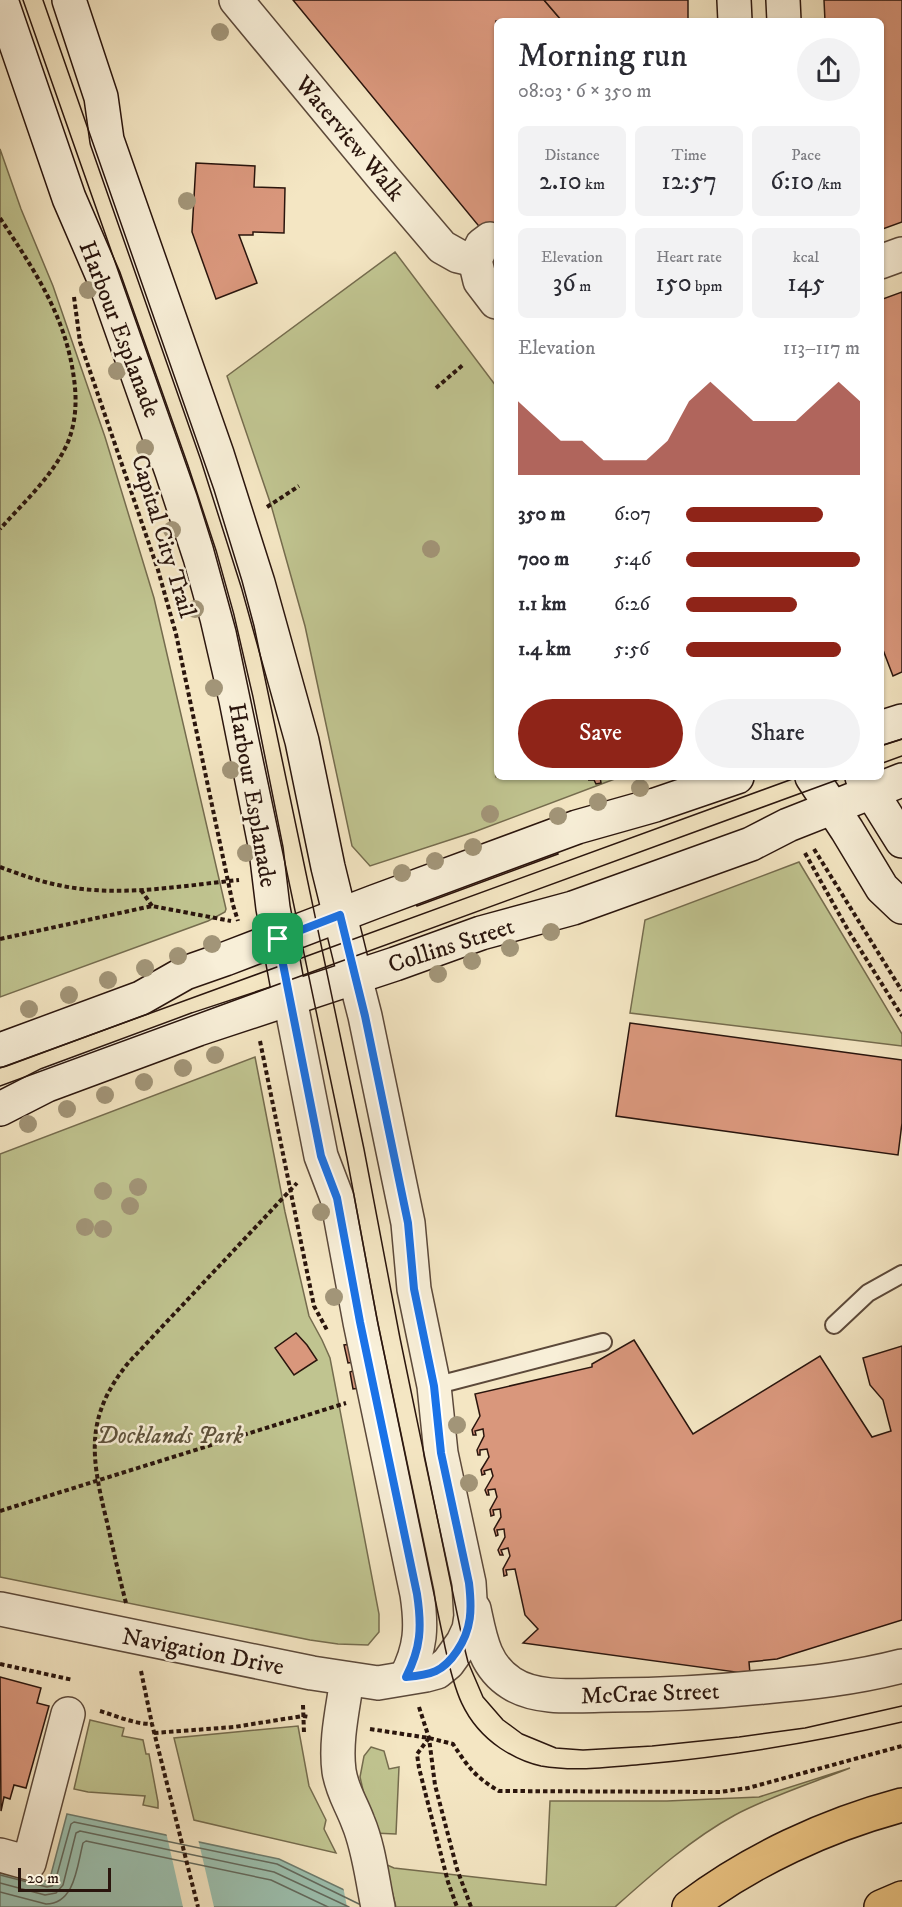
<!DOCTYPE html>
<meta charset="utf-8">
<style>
body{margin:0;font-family:"IM FELL DW Pica",serif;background:#f2f2f3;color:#2b2b33;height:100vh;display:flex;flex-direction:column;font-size:22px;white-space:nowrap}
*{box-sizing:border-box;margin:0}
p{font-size:20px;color:#7c7c81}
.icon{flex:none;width:33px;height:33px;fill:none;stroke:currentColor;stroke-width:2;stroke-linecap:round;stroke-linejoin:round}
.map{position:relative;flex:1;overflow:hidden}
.side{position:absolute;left:494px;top:18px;width:390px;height:762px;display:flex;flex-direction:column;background:#fff;border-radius:9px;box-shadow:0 2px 4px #0004}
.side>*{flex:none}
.scale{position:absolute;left:18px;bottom:15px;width:93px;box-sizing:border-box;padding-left:6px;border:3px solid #2a150d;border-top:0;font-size:16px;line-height:21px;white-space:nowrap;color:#2a150d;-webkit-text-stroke:4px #f8efd8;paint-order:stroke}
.pin{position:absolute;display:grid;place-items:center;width:51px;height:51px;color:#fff;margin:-26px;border-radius:12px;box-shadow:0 3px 9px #0006}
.round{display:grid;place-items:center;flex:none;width:63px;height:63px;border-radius:32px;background:#f2f2f3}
.overview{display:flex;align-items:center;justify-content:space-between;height:102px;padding:0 24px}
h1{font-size:33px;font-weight:600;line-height:45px}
.stats{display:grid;grid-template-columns:repeat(3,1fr);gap:9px;height:102px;padding:6px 24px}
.stats div{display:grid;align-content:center;border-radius:9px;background:#f2f2f3;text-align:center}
.stats b{font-size:26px;font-weight:600}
.stats small{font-size:16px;font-weight:400}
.stats p{font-size:16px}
.chart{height:168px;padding:12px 24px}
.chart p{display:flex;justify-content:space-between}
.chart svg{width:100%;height:108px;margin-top:6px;fill:#8f2418;opacity:.7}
.cta{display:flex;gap:12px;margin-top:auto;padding:12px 24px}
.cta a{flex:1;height:69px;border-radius:36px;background:#8f2418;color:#fff;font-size:24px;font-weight:600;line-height:69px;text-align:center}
.cta a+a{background:#f2f2f3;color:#2b2b33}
ul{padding:0 24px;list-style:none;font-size:20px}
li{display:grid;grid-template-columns:96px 72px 1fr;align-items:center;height:45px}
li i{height:15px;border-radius:8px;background:#8f2418}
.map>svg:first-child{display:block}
</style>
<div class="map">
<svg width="902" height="1907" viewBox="0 0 902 1907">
<rect width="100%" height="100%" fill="#f4e6c3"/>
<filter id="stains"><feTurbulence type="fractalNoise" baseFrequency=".00333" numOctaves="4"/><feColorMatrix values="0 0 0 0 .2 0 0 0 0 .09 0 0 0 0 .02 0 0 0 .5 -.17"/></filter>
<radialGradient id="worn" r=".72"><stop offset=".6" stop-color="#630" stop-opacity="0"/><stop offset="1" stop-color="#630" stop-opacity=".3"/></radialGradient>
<g fill="#c0c490" stroke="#756c4e" stroke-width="1.5">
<polygon points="0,149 21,209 53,286 105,437 154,598 226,909 225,912 208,921 0,997"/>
<polygon points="395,252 496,386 496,777 620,777 474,832 370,866 352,846 305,626 271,505 227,376"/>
<polygon points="799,862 902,1034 902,1046 630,1013 645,920"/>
<polygon points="255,1057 285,1212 309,1316 322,1340 330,1358 379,1614 379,1632 368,1645 338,1644 310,1640 0,1577 0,1154"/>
<polygon points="90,1720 124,1728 122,1736 143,1740 146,1754 149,1754 158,1802 158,1808 143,1805 145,1796 88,1792 74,1789"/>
<polygon points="298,1726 309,1786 326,1820 324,1829 336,1853 194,1820 174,1738"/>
<polygon points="371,1747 384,1751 389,1769 399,1767 396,1834 373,1833 360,1777 364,1756"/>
<path d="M850,1768C812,1783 771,1796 735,1815C691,1839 652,1874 615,1907H396L385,1864L394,1868L546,1885L550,1801H667L759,1797Z"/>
</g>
<polygon fill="#9cc0af" stroke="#6e7c6e" stroke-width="1.5" points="67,1814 279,1859 380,1907 0,1907 0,1869 49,1882"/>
<g fill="#f4e6c3">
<polygon points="166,1832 198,1839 214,1907 183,1907"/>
<polygon points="343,1886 381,1904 383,1907 347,1907"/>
</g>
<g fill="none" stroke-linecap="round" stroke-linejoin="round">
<g stroke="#636a5e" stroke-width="1.5">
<polyline points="0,1875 47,1887 52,1886 55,1882 71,1824 74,1822 277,1864 359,1904"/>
<polyline points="0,1883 45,1895 56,1893 63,1885 76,1833 80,1831 274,1872 349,1907"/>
<path d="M0,1892L46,1904C75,1904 77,1866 83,1843L86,1841L271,1880L328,1907"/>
</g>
</g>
<g fill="#d9977c" stroke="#2a150d" stroke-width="1.5">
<polygon points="293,0 544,0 562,21 496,21 496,247"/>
<polygon points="544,0 688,0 688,21 562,21"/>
<polygon points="824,0 902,0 902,222 880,230 880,21 825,21"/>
<polygon points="196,163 255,166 254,187 285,188 284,233 253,232 253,235 239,235 257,283 216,299 192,232"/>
<polygon points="902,292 902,672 893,676 880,642 880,300"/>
<polygon points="590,777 600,777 601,783 596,784 594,780 589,780"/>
<polygon points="555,847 558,854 417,906 414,898"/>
<polygon points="630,1023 902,1060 902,1123 898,1155 616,1116"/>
<polygon points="296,1333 307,1345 317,1360 294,1375 275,1348"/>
<polygon points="634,1340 693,1434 820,1356 872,1437 891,1431 883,1400 870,1385 863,1358 902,1346 902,1620 777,1659 749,1662 750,1674 523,1643 538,1629 525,1615 515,1569 506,1570 507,1575 504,1576 503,1569 510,1556 508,1548 501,1550 503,1555 500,1555 498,1550 505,1537 504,1529 497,1530 498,1535 496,1536 494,1529 501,1517 500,1509 493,1510 494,1515 491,1516 490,1510 497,1497 495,1489 488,1490 489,1495 487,1495 485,1490 493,1476 491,1469 484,1471 485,1474 482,1475 481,1470 489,1457 487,1449 480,1450 480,1455 478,1455 477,1450 484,1436 483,1429 475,1431 476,1435 473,1435 472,1430 480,1416 475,1394 592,1367 592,1364"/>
<polygon points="351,1344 355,1362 348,1363 344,1345"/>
<polygon points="356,1370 360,1388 353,1389 350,1372"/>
<polygon points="0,1677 41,1688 37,1703 49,1706 26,1788 14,1785 10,1799 4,1797 1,1811"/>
</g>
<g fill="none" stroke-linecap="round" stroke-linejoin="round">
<g stroke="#5c493a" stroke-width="20">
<g id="lane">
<polyline points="834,1325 868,1293 902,1274"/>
<polyline points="434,1386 603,1342"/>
</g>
</g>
<g stroke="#5c493a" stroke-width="36">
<g id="street">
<polyline points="236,0 385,180 442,247 458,256 475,260"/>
<polyline points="490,239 482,245 475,260 480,281 496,302"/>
<polyline points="880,262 902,254"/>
<path d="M290,999L321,1156L337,1198L360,1322L417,1594C422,1627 421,1648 406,1677"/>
<polyline points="0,1609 312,1673 378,1683 426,1675 437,1672 448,1663 463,1642 469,1629 471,1616 469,1583 441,1453 434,1386 414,1289 408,1223 365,1016 355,977"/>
<path d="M474,1609C480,1637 484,1666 511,1683C538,1701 582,1695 613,1695C663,1695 713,1692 763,1687C810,1683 856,1678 902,1666"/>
<path d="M347,1679C343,1708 335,1741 339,1771C342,1791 351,1803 358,1822C369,1848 372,1879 378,1907"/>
<polyline points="0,1855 29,1863 68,1714"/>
</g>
</g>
<g stroke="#2a150d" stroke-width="36">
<g id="secondary">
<polyline points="1,0 69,198 104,279 172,472 200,557 217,618 236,700 266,850 273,908 290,999"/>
<polyline points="69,0 101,97 107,140 217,454 258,583 302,741 328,867 355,977"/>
<polyline points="734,0 735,21"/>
<polyline points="783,0 784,21"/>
<polyline points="880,728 902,721"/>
<polyline points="812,777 847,830 882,888 902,907"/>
<polyline points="862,777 902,841"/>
<polyline points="0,1050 141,998 185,973 225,959 374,902 577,827 655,805 737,777"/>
<polyline points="0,1109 47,1085 198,1029 395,964 481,933 573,908 751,844 788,825 902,780"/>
</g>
</g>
<g stroke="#2a150d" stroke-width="36">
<g id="highway">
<path d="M689,1907C751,1860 827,1825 902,1805"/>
<polyline points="881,1907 902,1898"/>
</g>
</g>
<g stroke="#2a150d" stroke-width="4" stroke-dasharray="4.5 3" stroke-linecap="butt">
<path d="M0,218C34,270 66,316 74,379C77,400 76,422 68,442C53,476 24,502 0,529"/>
<polyline points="74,297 80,342 158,570 176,634 233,905 238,921"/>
<polyline points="436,388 464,364"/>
<polyline points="267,507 299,486"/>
<polyline points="814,849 902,991"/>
<polyline points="805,853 848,930 902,1016"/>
<path d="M0,867C19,874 38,881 58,885C117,898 179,886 239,880"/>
<polyline points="141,890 152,906"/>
<polyline points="0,939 152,906 231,921"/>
<polyline points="260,1041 314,1306 327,1330"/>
<polyline points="0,1511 346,1403"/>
<path d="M126,1603C119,1576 113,1549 107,1522C91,1457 84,1417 129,1362L297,1183"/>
<polyline points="0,1664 73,1680"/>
<polyline points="141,1671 152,1724 198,1907"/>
<polyline points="303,1705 304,1733"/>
<polyline points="419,1707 429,1738 435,1785 457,1869 471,1907"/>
<path d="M100,1711C117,1716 134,1724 152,1724"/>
<path d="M370,1729L429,1738L453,1744C468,1767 475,1777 499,1791L720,1792L748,1788L902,1746"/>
<polyline points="154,1733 234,1727 303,1716 310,1717"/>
<polyline points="429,1738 417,1754 419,1768 448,1882 457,1907"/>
</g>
<use href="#lane" stroke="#f8efd8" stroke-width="16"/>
<use href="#street" stroke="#f8efd8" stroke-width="33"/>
<use href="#secondary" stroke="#f8efd8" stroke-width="33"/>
<use href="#highway" stroke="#eac382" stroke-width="33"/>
<g stroke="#2a150d" stroke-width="1.5">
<path d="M23,0L197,495L213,546L236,630L347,1158L378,1324L445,1647C454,1688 462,1722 500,1748C512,1756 526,1763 541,1766C575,1772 612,1767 646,1764C732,1756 817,1742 902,1722"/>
<polyline points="43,0 214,490 242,581 254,626 364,1149 400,1338 463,1642 468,1662 483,1697 503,1720 522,1734 556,1748 583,1750 652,1746 739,1737 805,1728 902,1706"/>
<polyline points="880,746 902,739"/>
<polyline points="880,764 902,756"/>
<polyline points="0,1068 798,777"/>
<polyline points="0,1086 845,777"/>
</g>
</g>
<g fill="#a29578">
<circle cx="220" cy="32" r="9"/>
<circle cx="187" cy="201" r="9"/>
<circle cx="88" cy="290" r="9"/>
<circle cx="117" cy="371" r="9"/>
<circle cx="145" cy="448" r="9"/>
<circle cx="172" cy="530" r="9"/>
<circle cx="431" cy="549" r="9"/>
<circle cx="195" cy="609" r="9"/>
<circle cx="214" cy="688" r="9"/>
<circle cx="231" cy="770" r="9"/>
<circle cx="640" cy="788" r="9"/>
<circle cx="598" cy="802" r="9"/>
<circle cx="490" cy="814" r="9"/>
<circle cx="558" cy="816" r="9"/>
<circle cx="473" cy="847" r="9"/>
<circle cx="246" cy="853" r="9"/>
<circle cx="435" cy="861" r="9"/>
<circle cx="402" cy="873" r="9"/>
<circle cx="551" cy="932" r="9"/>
<circle cx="212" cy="944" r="9"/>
<circle cx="510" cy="948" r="9"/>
<circle cx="178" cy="956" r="9"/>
<circle cx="472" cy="961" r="9"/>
<circle cx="145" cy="968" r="9"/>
<circle cx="438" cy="974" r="9"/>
<circle cx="108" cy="980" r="9"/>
<circle cx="69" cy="995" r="9"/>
<circle cx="29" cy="1009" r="9"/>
<circle cx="215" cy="1055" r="9"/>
<circle cx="183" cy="1068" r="9"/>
<circle cx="144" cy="1082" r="9"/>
<circle cx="105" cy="1095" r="9"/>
<circle cx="67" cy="1109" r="9"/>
<circle cx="28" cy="1124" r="9"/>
<circle cx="138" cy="1187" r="9"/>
<circle cx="103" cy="1191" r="9"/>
<circle cx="130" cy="1206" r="9"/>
<circle cx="321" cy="1212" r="9"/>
<circle cx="85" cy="1227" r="9"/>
<circle cx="103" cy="1229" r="9"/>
<circle cx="334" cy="1297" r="9"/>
<circle cx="457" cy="1425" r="9"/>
<circle cx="469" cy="1483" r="9"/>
</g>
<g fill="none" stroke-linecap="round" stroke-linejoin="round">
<g stroke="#fff" stroke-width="12">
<path id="route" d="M340,915L365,1016L408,1223L414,1289L434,1386L441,1453L469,1583C472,1609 472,1629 457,1651C443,1672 431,1675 406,1677C421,1648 422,1627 417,1594L360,1322L337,1198L321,1156L278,939Z"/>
</g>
<use href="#route" stroke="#1a73e8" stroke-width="8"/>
</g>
<g text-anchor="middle" stroke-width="5" stroke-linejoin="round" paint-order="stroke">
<g font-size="24" fill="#2a150d" stroke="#f8efd8">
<text transform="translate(350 138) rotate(50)" y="8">Waterview Walk</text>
<text transform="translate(120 329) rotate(69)" y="8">Harbour Esplanade</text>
<text transform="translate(164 536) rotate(73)" y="8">Capital City Trail</text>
<text transform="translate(253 795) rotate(80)" y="8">Harbour Esplanade</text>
<text transform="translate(451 945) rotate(-18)" y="8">Collins Street</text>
<text transform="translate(203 1651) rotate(11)" y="8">Navigation Drive</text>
<text transform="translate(650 1693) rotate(-2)" y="8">McCrae Street</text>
</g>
<g font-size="24" font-style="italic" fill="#5e523b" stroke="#f8efd8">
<text x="170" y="1443">Docklands Park</text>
</g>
</g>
<rect width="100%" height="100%" filter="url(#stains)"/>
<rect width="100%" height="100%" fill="url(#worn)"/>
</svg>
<div class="scale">20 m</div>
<div class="pin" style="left:278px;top:939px;background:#1e9e55"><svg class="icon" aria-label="arrive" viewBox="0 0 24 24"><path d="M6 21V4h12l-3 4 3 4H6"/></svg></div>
<section class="side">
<div class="overview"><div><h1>Morning run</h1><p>08:03 · 6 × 350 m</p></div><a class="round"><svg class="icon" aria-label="share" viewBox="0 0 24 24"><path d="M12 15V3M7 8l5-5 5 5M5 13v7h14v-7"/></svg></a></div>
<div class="stats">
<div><p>Distance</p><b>2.10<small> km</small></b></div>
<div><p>Time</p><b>12:57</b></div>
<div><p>Pace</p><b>6:10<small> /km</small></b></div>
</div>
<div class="stats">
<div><p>Elevation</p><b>36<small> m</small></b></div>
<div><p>Heart rate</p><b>150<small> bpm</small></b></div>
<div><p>kcal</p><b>145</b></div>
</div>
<div class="chart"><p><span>Elevation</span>113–117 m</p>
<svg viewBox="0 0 160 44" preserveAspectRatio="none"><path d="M0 44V14L10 22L20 30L30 30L40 38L50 38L60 38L70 30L80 14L90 6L100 14L110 22L120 22L130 22L140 14L150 6L160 14V44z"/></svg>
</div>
<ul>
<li><b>350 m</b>6:07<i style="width:79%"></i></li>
<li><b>700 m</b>5:46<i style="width:100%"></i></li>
<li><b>1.1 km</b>6:26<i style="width:64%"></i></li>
<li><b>1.4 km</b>5:56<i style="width:89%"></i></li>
</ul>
<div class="cta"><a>Save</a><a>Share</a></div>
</section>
</div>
